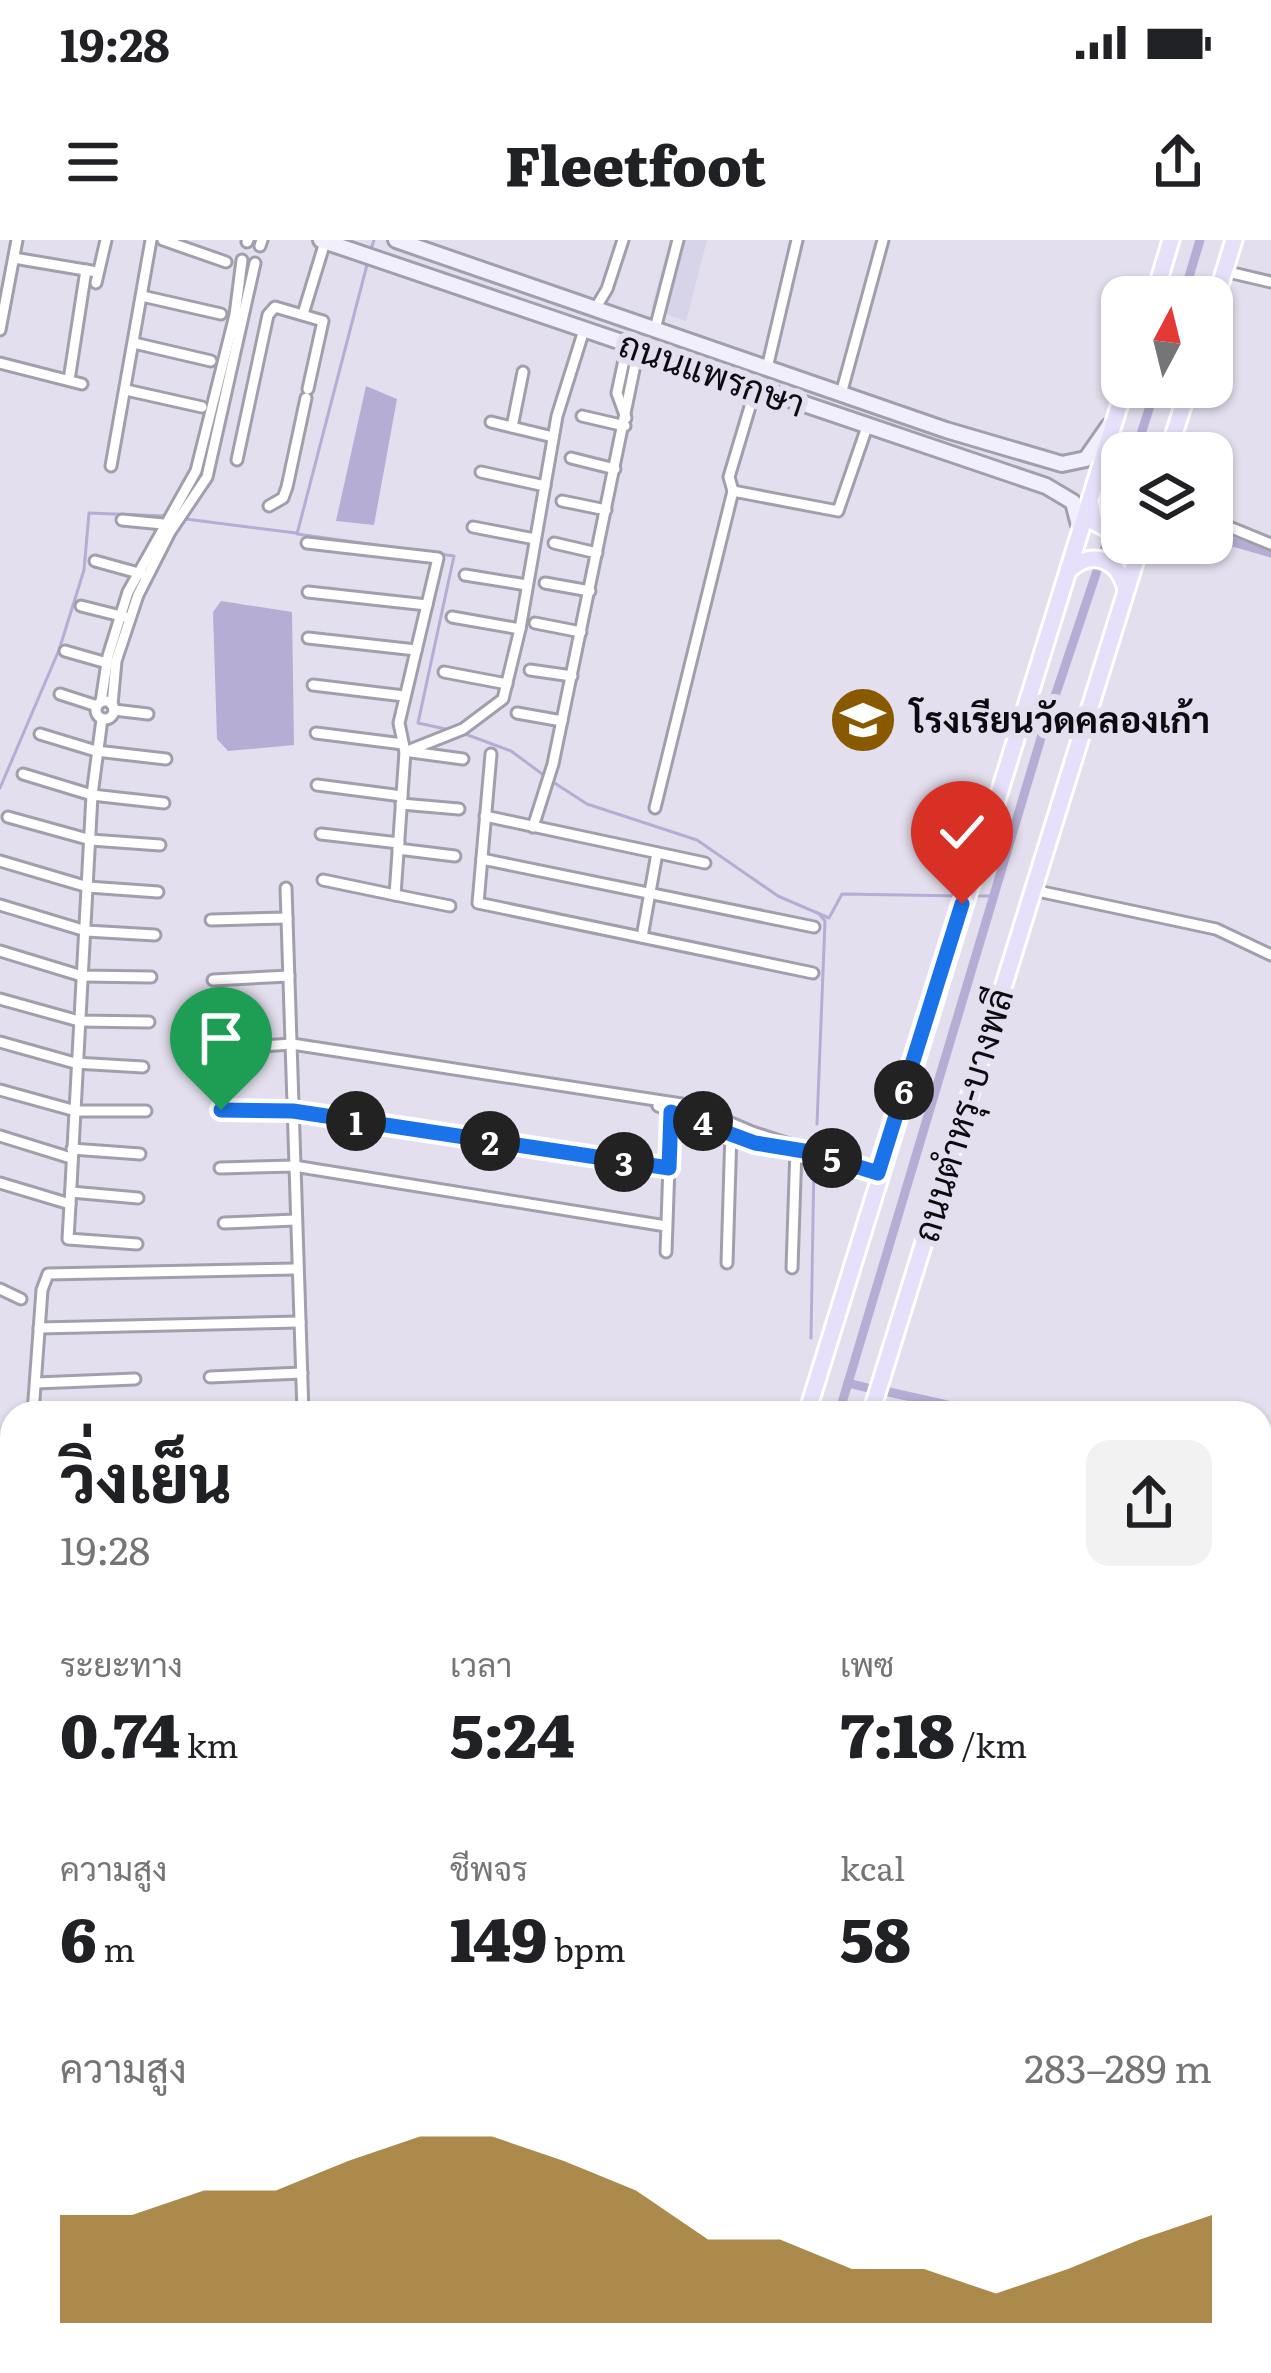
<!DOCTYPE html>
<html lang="th">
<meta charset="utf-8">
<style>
body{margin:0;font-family:Literata,Sarabun,serif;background:#f2f2f2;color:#202124;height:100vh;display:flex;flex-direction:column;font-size:45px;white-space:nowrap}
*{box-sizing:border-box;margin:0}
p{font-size:39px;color:#757577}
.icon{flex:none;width:66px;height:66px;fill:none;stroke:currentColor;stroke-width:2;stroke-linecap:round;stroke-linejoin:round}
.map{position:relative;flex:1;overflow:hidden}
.sheet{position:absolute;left:0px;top:1161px;width:1272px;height:972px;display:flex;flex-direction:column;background:#fff;border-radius:36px 36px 0 0;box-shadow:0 3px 9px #0004}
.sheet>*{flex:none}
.needle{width:78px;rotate:7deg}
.buttons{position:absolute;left:1101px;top:36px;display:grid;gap:24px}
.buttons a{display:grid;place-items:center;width:132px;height:132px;border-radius:24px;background:#fff;box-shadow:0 3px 9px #0004;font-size:60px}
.pin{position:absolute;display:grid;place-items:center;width:102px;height:102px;color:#fff;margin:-123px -51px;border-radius:50% 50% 50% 0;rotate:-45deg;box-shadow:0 0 12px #0007}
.pin .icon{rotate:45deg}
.km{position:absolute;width:60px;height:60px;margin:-30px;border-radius:50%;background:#222;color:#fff;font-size:33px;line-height:60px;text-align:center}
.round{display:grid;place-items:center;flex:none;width:126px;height:126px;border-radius:24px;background:#f2f2f2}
.summary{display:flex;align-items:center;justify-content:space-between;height:204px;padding:0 60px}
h1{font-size:66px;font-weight:800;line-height:90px}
.metrics{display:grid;grid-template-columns:repeat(3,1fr);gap:18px;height:204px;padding:12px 60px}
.metrics div{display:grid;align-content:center}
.metrics b{font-size:60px;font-weight:800}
.metrics small{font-size:33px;font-weight:400}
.metrics p{font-size:33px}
.chart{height:336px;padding:24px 60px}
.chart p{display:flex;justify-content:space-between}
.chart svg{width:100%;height:216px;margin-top:12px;fill:#895900;opacity:.7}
.status{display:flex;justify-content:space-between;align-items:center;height:84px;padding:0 60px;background:#fff;direction:ltr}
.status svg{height:33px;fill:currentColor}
header{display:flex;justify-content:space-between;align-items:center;height:156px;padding:0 60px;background:#fff;font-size:54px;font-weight:800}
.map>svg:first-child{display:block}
</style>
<div class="status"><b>19:28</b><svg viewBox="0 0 49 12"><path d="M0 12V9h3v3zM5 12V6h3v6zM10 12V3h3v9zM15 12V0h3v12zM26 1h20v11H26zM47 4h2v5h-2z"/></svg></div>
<header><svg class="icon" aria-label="menu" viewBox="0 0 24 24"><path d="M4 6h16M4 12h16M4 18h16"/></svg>Fleetfoot<svg class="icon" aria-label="share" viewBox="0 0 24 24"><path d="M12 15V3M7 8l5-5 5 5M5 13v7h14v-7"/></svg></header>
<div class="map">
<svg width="1271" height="2133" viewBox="0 0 1271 2133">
<rect width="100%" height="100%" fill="#e3dfee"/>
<polygon fill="#d7d3e9" points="670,0 707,0 686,81 651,69"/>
<g fill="#b6add4">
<polygon points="366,146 397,159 374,285 336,281"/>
<polygon points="221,361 292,372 294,505 228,511 217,499 213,372"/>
</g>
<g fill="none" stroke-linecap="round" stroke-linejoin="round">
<g stroke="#b6add4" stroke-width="3">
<polyline points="370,12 374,0"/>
<polyline points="368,21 297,294 454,316 418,483 450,490"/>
<polyline points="186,279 296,293"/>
<polyline points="465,494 511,511 545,536"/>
<polyline points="553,542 587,564 697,600 778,656 829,678 842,654 962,656"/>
<polyline points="0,548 59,410 84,330 89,273 165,276"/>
<polyline points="972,656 994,656"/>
<polyline points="817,884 825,681 820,675"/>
<polyline points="811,1098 814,920"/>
</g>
<g stroke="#b6add4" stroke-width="9">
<polyline points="1183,57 1200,0"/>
<polyline points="1135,213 1156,147"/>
<polyline points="1212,296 1271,313"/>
<polyline points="848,1143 868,1148"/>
<polyline points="889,1152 983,1173"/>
<polyline points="839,1173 1041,498 1122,256"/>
<polyline points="1260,1239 1271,1242"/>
<polyline points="1260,1796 1271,1799"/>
<polyline points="542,2133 546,2121"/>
</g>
<polyline stroke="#b6add4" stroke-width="16" points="0,1502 12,1495"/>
<g stroke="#a29fad" stroke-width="15">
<g id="minor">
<polyline points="163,0 226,22"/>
<polyline points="247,2 248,0"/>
<polyline points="260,6 262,0"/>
<polyline points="14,18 97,32"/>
<polyline points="1224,31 1271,42"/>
<polyline points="96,43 106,0"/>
<polyline points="142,56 221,74"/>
<polyline points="595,69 607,49 623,0"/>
<polyline points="303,74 325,2"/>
<polyline points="655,89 678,0"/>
<polyline points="0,90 17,0"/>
<polyline points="134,103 211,121"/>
<polyline points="0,123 82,144"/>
<polyline points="767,128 797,0"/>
<polyline points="69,140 86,30"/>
<polyline points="126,150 202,167"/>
<polyline points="841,154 883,0"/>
<polyline points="582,176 625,186"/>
<polyline points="626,178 617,153 627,106"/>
<polyline points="491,182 553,197"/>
<polyline points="512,187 523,132"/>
<polyline points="571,218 615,229"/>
<polyline points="237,220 268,75 275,67 323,81 308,149"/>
<polyline points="111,226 151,0"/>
<polyline points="481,232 545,246"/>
<polyline points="733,251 729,237 755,150"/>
<polyline points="562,261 606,270"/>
<polyline points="269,266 283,258 287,247 306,158"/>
<polyline points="122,280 163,284"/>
<polyline points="1212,280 1271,304"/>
<polyline points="473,287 535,299"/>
<polyline points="307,303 438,318 399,483 405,512 395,655 323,640"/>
<polyline points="554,303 597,313"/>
<polyline points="95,321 142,334"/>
<polyline points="465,335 527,345"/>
<polyline points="545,343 590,351"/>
<polyline points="308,352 427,365"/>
<polyline points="81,366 125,377"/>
<polyline points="452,377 520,389"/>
<polyline points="535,383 581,392"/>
<polyline points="308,398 416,410"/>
<polyline points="65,411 107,423"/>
<polyline points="530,430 572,436"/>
<polyline points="444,432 507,444"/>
<polyline points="313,445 404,456"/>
<polyline points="60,454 97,466"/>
<circle cx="105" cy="470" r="9"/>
<polyline points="101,462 108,416 128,352 196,231 235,75 242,20"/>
<polyline points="112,465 116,421 138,355 170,292 207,237 255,23"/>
<polyline points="114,470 148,474"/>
<polyline points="517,473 562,481"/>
<polyline points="316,493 403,504"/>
<polyline points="40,494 96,511 166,519"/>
<polyline points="405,512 463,489 503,459 520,389 557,176 584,90"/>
<polyline points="411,512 463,519"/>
<polyline points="491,514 478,663 813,733"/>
<polyline points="23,534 92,555 164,563"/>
<polyline points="317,545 402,556"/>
<polyline points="401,564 459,569"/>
<polyline points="655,568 733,251 838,271 867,187"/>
<polyline points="485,576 705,623"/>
<polyline points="8,577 91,600 160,605"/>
<polyline points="533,587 553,524 638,110"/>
<polyline points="321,594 399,603"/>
<polyline points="398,609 455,616"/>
<polyline points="482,619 814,687"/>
<polyline points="0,621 88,647 158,652"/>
<polyline points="286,648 303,1173"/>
<polyline points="1033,650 1216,689 1271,715"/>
<polyline points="395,655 450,666"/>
<polyline points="0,665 86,691 155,695"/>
<polyline points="211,680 287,678"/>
<polyline points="642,697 657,613"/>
<polyline points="0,711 82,736 151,737"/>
<polyline points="213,740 289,736"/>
<polyline points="0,759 79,781 149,782"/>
<polyline points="0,802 75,823 143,827"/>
<polyline points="218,809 292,804 688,865 752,892 878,933"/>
<polyline points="0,850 76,871 146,871"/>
<polyline points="658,866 755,903 807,912"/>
<polyline points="221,870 293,871 669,928"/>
<polyline points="0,896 71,918"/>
<polyline points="72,909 140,914"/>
<polyline points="220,928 294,926 666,986"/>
<polyline points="0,943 70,964 92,555 102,479"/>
<polyline points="71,952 138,958"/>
<polyline points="70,964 68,999 137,1004"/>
<polyline points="224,983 295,980"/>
<polyline points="666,1012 671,867"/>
<polyline points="727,1023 731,891"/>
<polyline points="792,1028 796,908"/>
<polyline points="0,1049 21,1059"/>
<polyline points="39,1088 300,1082"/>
<polyline points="210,1137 302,1133"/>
<polyline points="36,1143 135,1139"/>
<polyline points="33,1173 42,1050 48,1034 296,1029"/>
<polyline points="0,1291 12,1300"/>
<polyline points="12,1313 6,1326 12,1328"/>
<polyline points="0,1559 12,1567"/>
<polyline points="1260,1614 1269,1628 1271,1652"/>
</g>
</g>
<g stroke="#a29fad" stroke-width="18">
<polyline id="tertiary" points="1260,2034 1271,2036"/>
</g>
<g stroke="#a29fad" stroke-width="20">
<g id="secondary">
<polyline points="321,0 1046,246 1073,262 1079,285"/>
<polyline points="396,0 946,190 1062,224 1086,219 1109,186"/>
</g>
</g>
<g stroke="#fff" stroke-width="21">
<g id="primary">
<polyline points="1154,57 1171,0"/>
<polyline points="1212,71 1234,0"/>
<polyline points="1168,213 1189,147"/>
<polyline points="1091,266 1094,282 1122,296"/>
<path d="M1069,330C1092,309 1119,319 1126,350"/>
<polyline points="807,1173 1125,147"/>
<polyline points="871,1173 1141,303"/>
<polyline points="507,2133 511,2121"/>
<polyline points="576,2133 580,2121"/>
</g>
</g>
<use href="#minor" stroke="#fff" stroke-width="9"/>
<use href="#tertiary" stroke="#fff" stroke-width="12"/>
<use href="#secondary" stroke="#f2effd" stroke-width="14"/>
<use href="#primary" stroke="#e6e0fa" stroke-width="15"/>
</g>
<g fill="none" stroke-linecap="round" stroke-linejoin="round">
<g stroke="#fff" stroke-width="24">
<polyline id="route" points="221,870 293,871 669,928 671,872 755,903 810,912 878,933 962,664"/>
</g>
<use href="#route" stroke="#1a73e8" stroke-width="15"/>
</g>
<defs>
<g id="school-disc" transform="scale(3.45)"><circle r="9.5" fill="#895900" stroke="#e3dfee"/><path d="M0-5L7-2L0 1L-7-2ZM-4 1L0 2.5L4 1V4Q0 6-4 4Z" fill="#fff"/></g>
</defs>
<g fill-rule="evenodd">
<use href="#school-disc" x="863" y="480"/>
</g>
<g text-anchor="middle" stroke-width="12" stroke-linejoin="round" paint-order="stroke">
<g font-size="36" fill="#0d0b10" stroke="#e3dfee">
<text transform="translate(712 134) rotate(19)" y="13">ถนนแพรกษา</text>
<text transform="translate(963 875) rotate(-73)" y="13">ถนนตำหรุ-บางพลี</text>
</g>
<g font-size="36" font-weight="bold" fill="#0d0b10" stroke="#e3dfee" text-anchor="start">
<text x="910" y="493">โรงเรียนวัดคลองเก้า</text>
</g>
</g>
</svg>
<div class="buttons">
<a><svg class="needle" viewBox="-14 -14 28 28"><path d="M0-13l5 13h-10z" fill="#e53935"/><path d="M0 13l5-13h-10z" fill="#757577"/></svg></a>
<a><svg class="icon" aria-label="layers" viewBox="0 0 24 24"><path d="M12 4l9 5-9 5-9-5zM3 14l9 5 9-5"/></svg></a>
</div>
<div class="pin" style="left:221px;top:870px;background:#1e9e55"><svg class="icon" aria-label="arrive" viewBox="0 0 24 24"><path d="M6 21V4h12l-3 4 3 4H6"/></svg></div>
<div class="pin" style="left:962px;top:664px;background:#d93025"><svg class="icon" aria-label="check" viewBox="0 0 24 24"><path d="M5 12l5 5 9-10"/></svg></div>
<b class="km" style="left:356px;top:881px">1</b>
<b class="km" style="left:490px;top:901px">2</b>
<b class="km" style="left:624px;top:922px">3</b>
<b class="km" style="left:703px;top:881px">4</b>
<b class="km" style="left:832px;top:918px">5</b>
<b class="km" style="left:904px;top:850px">6</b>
<section class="sheet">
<div class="summary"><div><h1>วิ่งเย็น</h1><p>19:28</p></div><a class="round"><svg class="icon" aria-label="share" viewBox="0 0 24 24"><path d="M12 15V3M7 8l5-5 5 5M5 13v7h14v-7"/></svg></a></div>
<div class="metrics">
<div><p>ระยะทาง</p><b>0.74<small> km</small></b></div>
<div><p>เวลา</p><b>5:24</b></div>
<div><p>เพซ</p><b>7:18<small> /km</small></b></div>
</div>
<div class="metrics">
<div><p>ความสูง</p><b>6<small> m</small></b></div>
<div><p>ชีพจร</p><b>149<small> bpm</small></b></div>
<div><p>kcal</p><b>58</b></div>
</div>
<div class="chart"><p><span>ความสูง</span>283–289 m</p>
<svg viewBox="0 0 160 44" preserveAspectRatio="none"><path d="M0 44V22L10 22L20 17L30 17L40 11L50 6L60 6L70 11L80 17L90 27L100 27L110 33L120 33L130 38L140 33L150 27L160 22V44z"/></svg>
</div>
</section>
</div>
